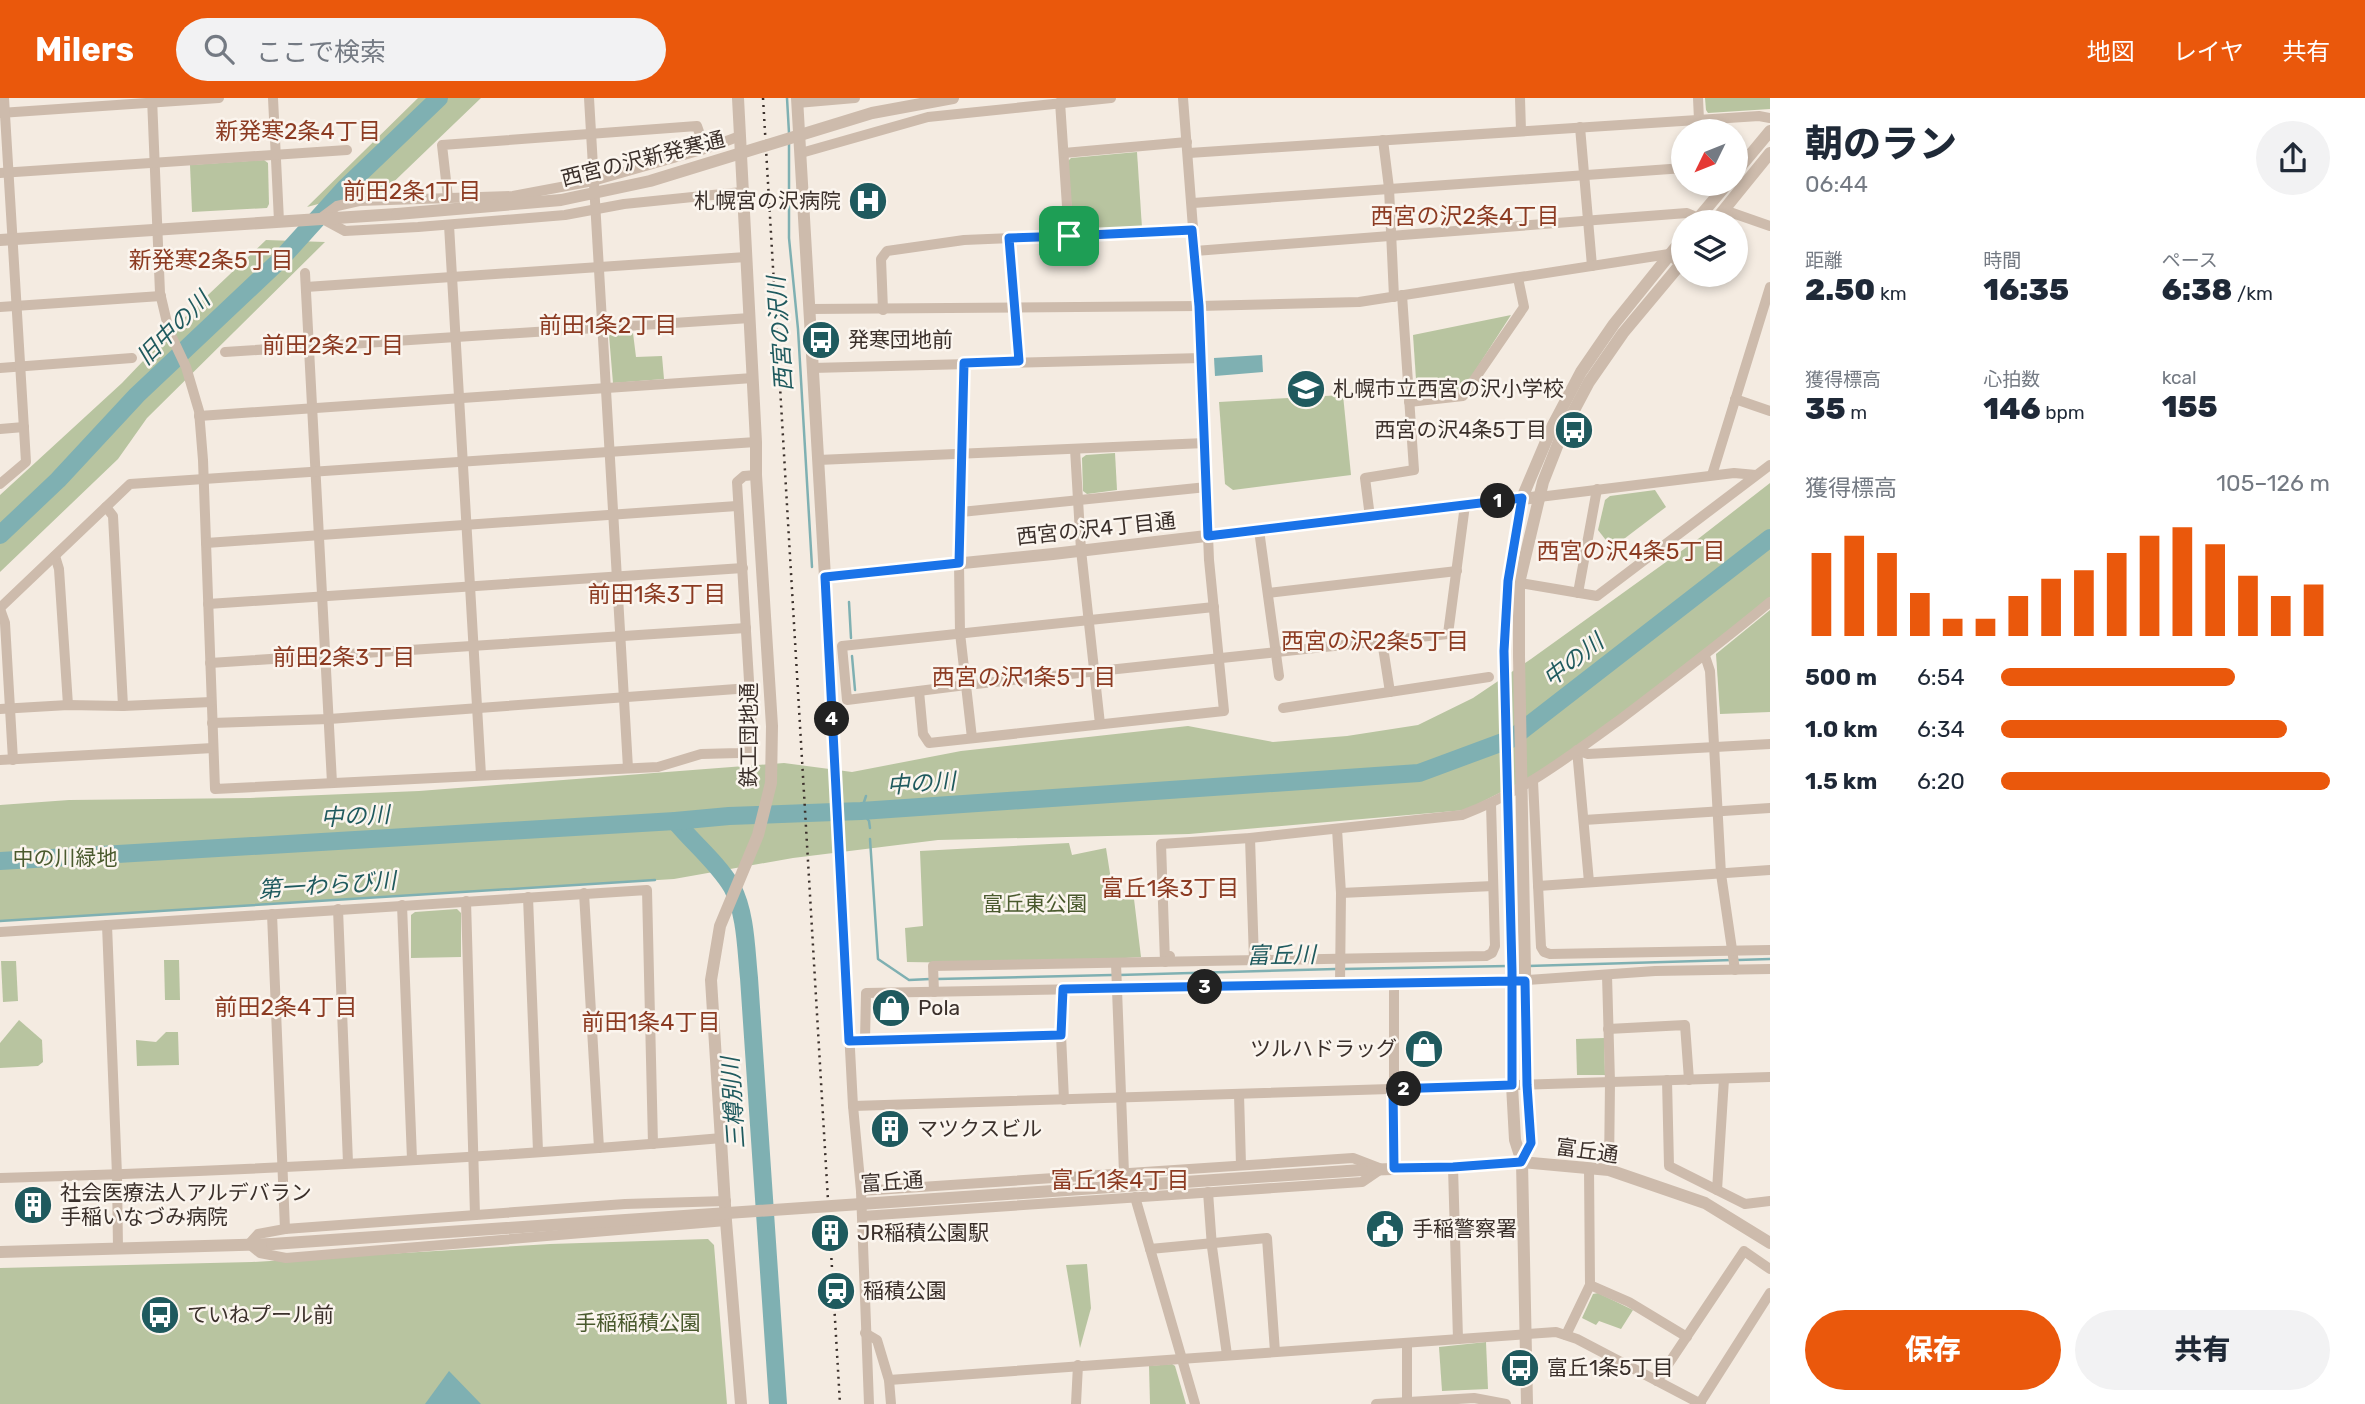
<!DOCTYPE html>
<html lang="ja">
<meta charset="utf-8">
<style>
body{margin:0;font-family:Rubik,"Noto Sans JP",sans-serif;background:#f2f2f3;color:#1f2937;height:100vh;display:flex;flex-direction:column;font-size:26px;white-space:nowrap}
*{box-sizing:border-box;margin:0}
p{font-size:23px;color:#747a83}
.icon{flex:none;width:38px;height:38px;fill:none;stroke:currentColor;stroke-width:2;stroke-linecap:round;stroke-linejoin:round}
.map{position:relative;flex:1;overflow:hidden}
.drawer{display:flex;flex-direction:column;background:#fff;width:595px}
.drawer>*{flex:none}
.needle{width:46px;rotate:227deg}
.fabs{position:absolute;left:1671px;top:21px;display:grid;gap:14px}
.fabs a{display:grid;place-items:center;width:77px;height:77px;border-radius:50%;background:#fff;box-shadow:0 4px 10px #0003;font-size:35px}
.pin{position:absolute;display:grid;place-items:center;width:60px;height:60px;color:#fff;margin:-30px;border-radius:14px;box-shadow:0 4px 10px #0006}
.km{position:absolute;width:35px;height:35px;margin:-18px;border-radius:50%;background:#222;color:#fff;font-size:19px;line-height:35px;text-align:center}
.round{display:grid;place-items:center;flex:none;width:74px;height:74px;border-radius:37px;background:#f2f2f3}
.headline{display:flex;align-items:center;justify-content:space-between;height:119px;padding:0 35px}
h1{font-size:38px;font-weight:800;line-height:52px}
.figures{display:grid;grid-template-columns:repeat(3,1fr);gap:10px;height:119px;padding:7px 35px}
.figures div{display:grid;align-content:center}
.figures b{font-size:30px;font-weight:800}
.figures small{font-size:19px;font-weight:400}
.figures p{font-size:19px}
.chart{height:196px;padding:14px 35px}
.chart p{display:flex;justify-content:space-between}
.chart svg{width:100%;height:126px;margin-top:7px;stroke:#ea580c;stroke-width:6}
.action{display:flex;gap:14px;margin-top:auto;padding:14px 35px}
.action a{flex:1;height:80px;border-radius:42px;background:#ea580c;color:#fff;font-size:28px;font-weight:800;line-height:80px;text-align:center}
.action a+a{background:#f2f2f3;color:#1f2937}
ul{padding:0 35px;list-style:none;font-size:23px}
li{display:grid;grid-template-columns:112px 84px 1fr;align-items:center;height:52px}
li i{height:18px;border-radius:9px;background:#ea580c}
header{display:flex;align-items:center;gap:42px;box-sizing:border-box;height:98px;padding:0 35px;background:#ea580c;color:#fff}
header strong{font-size:33px}
nav{display:flex;gap:38px;margin-inline-start:auto;font-size:24px}
.search{width:490px;height:63px;background:#f2f2f3;display:flex;align-items:center;gap:18px;box-sizing:border-box;padding:0 24px;border-radius:38px;color:#747a83;font-size:26px}
main{display:flex;flex:1;min-height:0}
.map>svg:first-child{display:block}
</style>
<header>
<strong>Milers</strong>
<div class="search"><svg class="icon" aria-label="search" viewBox="0 0 24 24"><circle cx="10" cy="10" r="6"/><path d="M15 15l6 6"/></svg>ここで検索</div>
<nav><a>地図</a><a>レイヤ</a><a>共有</a></nav>
</header>
<main>
<div class="map">
<svg width="1770" height="1306" viewBox="0 0 1770 1306">
<rect width="100%" height="100%" fill="#f4ebe1"/>
<g fill="#b8c4a0">
<polygon points="418,0 481,0 380,97 352,97 307,109"/>
<polygon points="1705,0 1770,0 1770,11 1708,15 1706,12"/>
<polygon points="1137,54 1142,130 1076,132 1073,129 1068,63 1071,60"/>
<polygon points="264,62 268,65 269,106 267,110 192,114 190,67"/>
<polygon points="266,142 325,144 147,320 118,361 0,474 0,397 122,285 189,215"/>
<polygon points="1511,217 1466,287 1457,295 1422,298 1417,296 1413,237"/>
<polygon points="633,235 636,259 662,258 664,281 613,285 609,237"/>
<polygon points="1343,297 1351,377 1233,392 1225,386 1219,304"/>
<polygon points="1115,355 1117,392 1087,396 1083,393 1082,360 1086,357"/>
<polygon points="1770,385 1770,499 1663,585 1541,674 1466,712 1189,736 938,742 793,760 674,781 0,823 0,707 69,702 250,700 419,693 784,665 852,674 961,653 1188,628 1273,644 1347,638 1418,627 1473,600 1531,561 1698,441"/>
<polygon points="1655,392 1666,409 1612,450 1598,432 1605,402 1610,398"/>
<polygon points="1770,512 1770,614 1720,616 1716,556"/>
<polygon points="1069,745 1072,757 1106,750 1114,801 1134,801 1141,859 1033,866 907,864 905,830 923,828 920,753"/>
<polygon points="457,811 461,815 461,859 411,860 411,817 415,814"/>
<polygon points="164,862 179,862 180,902 165,902"/>
<polygon points="1,863 16,863 18,903 3,904"/>
<polygon points="19,922 42,942 43,964 38,968 0,970 0,945"/>
<polygon points="166,934 178,934 179,967 137,968 136,942 156,944"/>
<polygon points="1604,940 1605,977 1577,977 1576,941"/>
<polygon points="708,1141 714,1147 727,1306 0,1306 0,1170 252,1164 550,1146"/>
<polygon points="1087,1166 1091,1210 1080,1250 1066,1167"/>
<polygon points="1598,1195 1633,1212 1621,1231 1599,1223 1596,1227 1582,1220 1593,1196"/>
<polygon points="1486,1244 1488,1291 1442,1293 1439,1249"/>
<polygon points="1172,1266 1175,1268 1186,1306 1150,1306 1149,1268"/>
</g>
<g fill="#7fb0b2">
<polygon points="1262,257 1263,274 1215,278 1214,260"/>
<polygon points="449,1273 481,1306 425,1306"/>
</g>
<g fill="none" stroke-linecap="round" stroke-linejoin="round">
<g stroke="#7fb0b2" stroke-width="2.5">
<polyline points="787,0 789,35"/>
<polyline points="789,45 789,140 798,231 812,469"/>
<polyline points="849,504 851,540"/>
<polyline points="852,558 855,592"/>
<polyline points="866,698 861,713 869,723 870,730"/>
<polyline points="870,741 878,861 909,882 930,881"/>
<polyline points="0,823 655,782"/>
<polyline points="1738,862 1770,861"/>
<polyline points="1528,868 1732,862"/>
<polyline points="1343,871 1508,868"/>
<polyline points="1119,877 1336,871"/>
<polyline points="937,881 1112,877"/>
</g>
<g stroke="#7fb0b2" stroke-width="18">
<polyline points="0,437 58,382 137,297 279,163 345,90 439,0"/>
<path d="M675,723C693,745 717,764 732,789C746,815 746,852 749,880L778,1306"/>
<polyline points="0,763 675,723 729,718 861,713 1419,675 1511,641 1770,440"/>
</g>
<g stroke="#cdbbac" stroke-width="10">
<polyline points="152,0 160,195 169,233 186,269 199,313 203,362 215,691 658,669 701,656 739,655 753,649 737,384 744,378 756,377"/>
<polyline points="273,0 279,123"/>
<polyline points="589,0 628,670"/>
<polyline points="1520,0 1521,33"/>
<polyline points="1698,0 1699,22"/>
<polyline points="1060,4 1069,138"/>
<polyline points="797,5 855,0"/>
<polyline points="0,15 219,0"/>
<polyline points="1580,29 1592,168"/>
<polyline points="740,38 705,51 593,83 513,98 359,103 337,108 321,120 345,133 418,129 565,117 624,106 742,94"/>
<polyline points="1383,42 1389,90 1394,199"/>
<polyline points="801,55 928,19 1111,0"/>
<polyline points="1064,55 1187,44"/>
<polyline points="1189,55 1759,18 1770,20"/>
<polyline points="0,75 347,52"/>
<polyline points="448,100 442,47 697,28 705,51"/>
<polyline points="1193,105 1684,70"/>
<polyline points="1724,112 1770,128"/>
<polyline points="449,127 481,677"/>
<polyline points="1009,140 1019,263"/>
<polyline points="1195,153 1687,115 1699,120"/>
<polyline points="305,175 332,685"/>
<polyline points="306,189 746,159"/>
<polyline points="0,209 161,198"/>
<polyline points="810,211 1199,208 1359,204 1669,156 1680,166"/>
<polyline points="883,212 881,161 887,153 964,142 1192,132"/>
<polyline points="225,254 750,220"/>
<polyline points="963,265 959,465 960,535 972,640"/>
<polyline points="0,270 132,260"/>
<polyline points="812,270 1202,260"/>
<polyline points="1735,301 1770,313"/>
<polyline points="1409,304 1463,298 1524,209 1518,180"/>
<polyline points="199,318 753,280"/>
<polyline points="0,331 24,329"/>
<polyline points="1075,351 1081,452 1100,626"/>
<polyline points="818,362 1205,345"/>
<polyline points="1712,377 1770,189"/>
<polyline points="0,386 26,364 4,0"/>
<polyline points="1539,399 1734,375 1756,377"/>
<polyline points="106,409 113,418 123,608"/>
<polyline points="961,414 1207,389"/>
<polyline points="1370,419 1365,380 1414,372 1402,197"/>
<polyline points="1259,432 1279,578"/>
<polyline points="206,445 737,408"/>
<polyline points="55,458 59,471 68,607"/>
<polyline points="825,479 853,1008 861,1093 869,1306"/>
<polyline points="1514,484 1597,498 1770,367"/>
<polyline points="1268,495 1457,473"/>
<polyline points="1578,495 1597,391"/>
<polyline points="208,506 743,470"/>
<polyline points="1214,509 842,548 847,602 966,587 1448,536 1465,407"/>
<polyline points="0,510 130,386 756,344"/>
<polyline points="0,511 5,525 13,662"/>
<polyline points="1382,543 1390,594"/>
<polyline points="1705,558 1710,573 1721,776 1735,872"/>
<polyline points="210,565 746,530"/>
<polyline points="919,593 923,636 929,645 1224,613 1209,462 1199,208 1183,0"/>
<polyline points="1283,610 1489,579"/>
<polyline points="0,611 68,607 123,608 211,604"/>
<polyline points="212,625 329,621 750,590"/>
<polyline points="0,662 213,650"/>
<polyline points="1533,683 1541,849 1544,854 1550,856 1770,852"/>
<polyline points="1584,722 1770,710"/>
<polyline points="1337,731 1341,795 1340,886"/>
<polyline points="1250,740 1254,862"/>
<polyline points="1589,784 1577,652 1588,656 1770,646"/>
<polyline points="1538,788 1770,772"/>
<polyline points="584,795 599,1050"/>
<polyline points="1341,795 1493,788"/>
<polyline points="528,799 538,1053"/>
<polyline points="466,803 475,1117"/>
<polyline points="402,807 412,1061"/>
<polyline points="338,811 348,1065"/>
<polyline points="272,816 285,1131"/>
<polyline points="107,827 117,1077 118,1151"/>
<polyline points="0,834 647,792 653,1046"/>
<path d="M1170,858L1165,864L1161,746L1250,740L1462,717C1523,694 1570,658 1622,620C1672,582 1722,544 1770,504"/>
<polyline points="1116,865 1124,1075"/>
<polyline points="1607,877 1610,984 1609,1072"/>
<polyline points="1394,885 1394,1070"/>
<polyline points="1063,891 1061,937 1064,1002"/>
<polyline points="934,894 933,868 1486,858 1492,855 1495,848 1491,706"/>
<polyline points="1608,931 1685,927 1689,982"/>
<polyline points="859,942 1061,937"/>
<polyline points="865,942 866,895 1512,883 1655,873 1770,871"/>
<polyline points="1667,982 1669,1068 1745,1106 1770,1103"/>
<polyline points="1239,996 1241,1067"/>
<polyline points="853,1008 1770,979"/>
<polyline points="1453,1069 1458,1241"/>
<path d="M0,1080C241,1073 482,1061 722,1040"/>
<polyline points="1717,1092 1724,981"/>
<polyline points="861,1093 1353,1060 1379,1070"/>
<polyline points="1208,1094 1212,1149 1227,1257"/>
<polyline points="1135,1099 1195,1306"/>
<polyline points="726,1103 625,1106 285,1131 258,1136 249,1146 260,1155 286,1160 726,1123"/>
<polyline points="862,1118 1362,1084 1381,1071"/>
<polyline points="1150,1151 1267,1140 1275,1254"/>
<polyline points="1590,1187 1629,1204 1687,1239"/>
<polyline points="865,1235 877,1242 889,1282 891,1306"/>
<polyline points="1566,1237 1590,1187 1589,1070"/>
<polyline points="1407,1245 1407,1306"/>
<polyline points="889,1282 1556,1234 1577,1241 1701,1306"/>
<polyline points="1657,1283 1744,1153 1770,1171"/>
<polyline points="1700,1305 1770,1195"/>
<polyline points="1076,1306 1078,1267"/>
<polyline points="1376,1306 1474,1300 1506,1306"/>
</g>
<g stroke="#cdbbac" stroke-width="12">
<polyline points="738,0 756,344 756,377 772,628 771,685 758,737 720,828 711,882 726,1123 741,1306"/>
<polyline points="797,0 825,479 1053,456 1539,399"/>
<polyline points="1736,74 1770,33"/>
<polyline points="1695,124 1727,86"/>
<polyline points="1714,124 1770,55"/>
<polyline points="0,142 397,116"/>
<polyline points="1504,553 1508,483 1522,400 1553,327 1581,274 1614,226 1684,139"/>
<polyline points="1519,558 1519,485 1543,384 1563,333 1589,284 1623,235 1684,162"/>
<polyline points="1512,873 1512,987 1515,1042 1522,1064 1527,1306"/>
<polyline points="1522,1064 1531,1045 1527,987 1525,874"/>
<polyline points="1362,1072 1453,1069 1522,1064 1609,1072 1705,1105 1770,1145"/>
<polyline points="0,1154 272,1146"/>
</g>
<polyline stroke="#3b302b" stroke-width="2.5" stroke-dasharray="2 5" stroke-linecap="butt" points="763,0 840,1306"/>
<g stroke="#cdbbac" stroke-width="12">
<polyline points="397,116 561,102 650,83 872,15 953,0"/>
<polyline points="1504,553 1512,873"/>
<polyline points="1519,558 1525,874"/>
<polyline points="272,1146 1362,1072"/>
</g>
</g>
<g fill="none" stroke-linecap="round" stroke-linejoin="round">
<g stroke="#fff" stroke-width="14">
<path id="route" d="M1069,138L1192,132L1199,208L1208,438L1522,400L1508,483L1504,553L1512,873C1512,911 1512,949 1512,987L1393,991L1394,1070L1453,1069L1521,1064L1531,1045L1527,987L1525,883H1512L1063,891L1061,937L849,943L825,479L959,465L964,265L1019,263L1009,140L1069,138"/>
</g>
<use href="#route" stroke="#1a73e8" stroke-width="9"/>
</g>
<defs>
<g id="hospital-disc" transform="scale(2.0125)"><circle r="9.5" fill="#1f5a5e" stroke="#fbf5ee"/><path d="M-5-5h3v3.5h4V-5h3V5h-3V1.5h-4V5h-3Z" fill="#fff"/></g>
<g id="bus-disc" transform="scale(2.0125)"><circle r="9.5" fill="#1f5a5e" stroke="#fbf5ee"/><path d="M-5-6H5V4H4V6H2V4H-2V6H-4V4H-5ZM-3.5-4V0h7V-4ZM-3.5 1.2v1.5H-2V1.2ZM2 1.2v1.5H3.5V1.2Z" fill="#fff"/></g>
<g id="school-disc" transform="scale(2.0125)"><circle r="9.5" fill="#1f5a5e" stroke="#fbf5ee"/><path d="M0-5L7-2L0 1L-7-2ZM-4 1L0 2.5L4 1V4Q0 6-4 4Z" fill="#fff"/></g>
<g id="shop-disc" transform="scale(2.0125)"><circle r="9.5" fill="#1f5a5e" stroke="#fbf5ee"/><path d="M-5-2.5h2.3a2.7 3.5 0 0 1 5.4 0H5L5.5 6h-11ZM-1.5-2.5h3a1.5 2.3 0 0 0-3 0Z" fill="#fff"/></g>
<g id="building-disc" transform="scale(2.0125)"><circle r="9.5" fill="#1f5a5e" stroke="#fbf5ee"/><path d="M-4-6H4V6H1V3H-1V6H-4ZM-2.5-4.3h1.7v1.8h-1.7ZM.8-4.3h1.7v1.8H.8ZM-2.5-1h1.7V.8h-1.7ZM.8-1h1.7V.8H.8Z" fill="#fff"/></g>
<g id="civic-disc" transform="scale(2.0125)"><circle r="9.5" fill="#1f5a5e" stroke="#fbf5ee"/><path d="M-.6-6.5H3V-4.5H.6V-3L4-1V1h2V6H-6V1h2V-1L-.6-3ZM-1.2 2.5V6h2.4V2.5Z" fill="#fff"/></g>
<g id="station-disc" transform="scale(2.0125)"><circle r="9.5" fill="#1f5a5e" stroke="#fbf5ee"/><path d="M-3-6H3Q5-6 5-4V2Q5 4 3 4L4.5 6H3L1.5 4h-3L-3 6H-4.5L-3 4Q-5 4-5 2V-4Q-5-6-3-6ZM-3.5-4v3h7v-3ZM-3.5 1v1.5H-2V1ZM2 1v1.5H3.5V1Z" fill="#fff"/></g>
</defs>
<g fill-rule="evenodd">
<use href="#hospital-disc" x="868" y="103"/>
<use href="#bus-disc" x="821" y="242"/>
<use href="#school-disc" x="1306" y="291"/>
<use href="#bus-disc" x="1574" y="332"/>
<use href="#shop-disc" x="891" y="910"/>
<use href="#shop-disc" x="1424" y="951"/>
<use href="#building-disc" x="890" y="1031"/>
<use href="#building-disc" x="33" y="1107"/>
<use href="#civic-disc" x="1385" y="1131"/>
<use href="#building-disc" x="830" y="1135"/>
<use href="#station-disc" x="836" y="1193"/>
<use href="#bus-disc" x="160" y="1217"/>
<use href="#bus-disc" x="1520" y="1270"/>
</g>
<g text-anchor="middle" stroke-width="5" stroke-linejoin="round" paint-order="stroke">
<g font-size="21" fill="#3b302b" stroke="#fbf5ee">
<text transform="translate(643 61) rotate(-14)" y="7">西宮の沢新発寒通</text>
<text transform="translate(1096 431) rotate(-6)" y="7">西宮の沢4丁目通</text>
<text transform="translate(749 637) rotate(-90)" y="7">鉄工団地通</text>
<text transform="translate(1587 1053) rotate(8)" y="7">富丘通</text>
<text transform="translate(892 1084) rotate(-4)" y="7">富丘通</text>
</g>
<g font-size="21" fill="#3b302b" stroke="#fbf5ee" text-anchor="start">
<text x="841" y="110" text-anchor="end">札幌宮の沢病院</text>
<text x="848" y="249">発寒団地前</text>
<text x="1333" y="298">札幌市立西宮の沢小学校</text>
<text x="1547" y="339" text-anchor="end">西宮の沢4条5丁目</text>
<text x="918" y="917">Pola</text>
<text x="1397" y="958" text-anchor="end">ツルハドラッグ</text>
<text x="917" y="1038">マツクスビル</text>
<text x="60" y="1102">社会医療法人アルデバラン<tspan x="60" dy="24">手稲いなづみ病院</tspan></text>
<text x="1412" y="1138">手稲警察署</text>
<text x="857" y="1142">JR稲積公園駅</text>
<text x="863" y="1200">稲積公園</text>
<text x="187" y="1224">ていねプール前</text>
<text x="1547" y="1277">富丘1条5丁目</text>
</g>
<g font-size="21" fill="#4a5a2e" stroke="#fbf5ee">
<text x="65" y="767">中の川緑地</text>
<text x="1035" y="813">富丘東公園</text>
<text x="638" y="1232">手稲稲積公園</text>
</g>
<g font-size="23" fill="#8c3b22" stroke="#fbf5ee">
<text x="298" y="41">新発寒2条4丁目</text>
<text x="412" y="101">前田2条1丁目</text>
<text x="1465" y="126">西宮の沢2条4丁目</text>
<text x="211" y="170">新発寒2条5丁目</text>
<text x="608" y="235">前田1条2丁目</text>
<text x="333" y="255">前田2条2丁目</text>
<text x="1631" y="461">西宮の沢4条5丁目</text>
<text x="657" y="504">前田1条3丁目</text>
<text x="1375" y="551">西宮の沢2条5丁目</text>
<text x="344" y="567">前田2条3丁目</text>
<text x="1024" y="587">西宮の沢1条5丁目</text>
<text x="1170" y="798">富丘1条3丁目</text>
<text x="286" y="917">前田2条4丁目</text>
<text x="651" y="932">前田1条4丁目</text>
<text x="1120" y="1090">富丘1条4丁目</text>
</g>
<g font-size="23" font-style="italic" fill="#1f5a5e" stroke="#fbf5ee">
<text transform="translate(173 230) rotate(-45)" y="8">旧中の川</text>
<text transform="translate(780 236) rotate(-94)" y="8">西宮の沢川</text>
<text transform="translate(1573 562) rotate(-38)" y="8">中の川</text>
<text transform="translate(921 685) rotate(-4)" y="8">中の川</text>
<text transform="translate(355 718) rotate(-3)" y="8">中の川</text>
<text transform="translate(327 787) rotate(-4)" y="8">第一わらび川</text>
<text transform="translate(1281 857) rotate(-1)" y="8">富丘川</text>
<text transform="translate(733 1005) rotate(-94)" y="8">三樽別川</text>
</g>
</g>
</svg>
<div class="fabs">
<a><svg class="needle" viewBox="-14 -14 28 28"><path d="M0-13l5 13h-10z" fill="#e53935"/><path d="M0 13l5-13h-10z" fill="#747a83"/></svg></a>
<a><svg class="icon" aria-label="layers" viewBox="0 0 24 24"><path d="M12 4l9 5-9 5-9-5zM3 14l9 5 9-5"/></svg></a>
</div>
<div class="pin" style="left:1069px;top:138px;background:#1e9e55"><svg class="icon" aria-label="arrive" viewBox="0 0 24 24"><path d="M6 21V4h12l-3 4 3 4H6"/></svg></div>
<b class="km" style="left:1498px;top:403px">1</b>
<b class="km" style="left:1404px;top:991px">2</b>
<b class="km" style="left:1205px;top:889px">3</b>
<b class="km" style="left:832px;top:621px">4</b>
</div>
<section class="drawer">
<div class="headline"><div><h1>朝のラン</h1><p>06:44</p></div><a class="round"><svg class="icon" aria-label="share" viewBox="0 0 24 24"><path d="M12 15V3M7 8l5-5 5 5M5 13v7h14v-7"/></svg></a></div>
<div class="figures">
<div><p>距離</p><b>2.50<small> km</small></b></div>
<div><p>時間</p><b>16:35</b></div>
<div><p>ペース</p><b>6:38<small> /km</small></b></div>
</div>
<div class="figures">
<div><p>獲得標高</p><b>35<small> m</small></b></div>
<div><p>心拍数</p><b>146<small> bpm</small></b></div>
<div><p>kcal</p><b>155</b></div>
</div>
<div class="chart"><p><span>獲得標高</span>105–126 m</p>
<svg viewBox="0 0 160 44" preserveAspectRatio="none"><path d="M5 44V15M15 44V9M25 44V15M35 44V29M45 44V38M55 44V38M65 44V30M75 44V24M85 44V21M95 44V15M105 44V9M115 44V6M125 44V12M135 44V23M145 44V30M155 44V26"/></svg>
</div>
<ul>
<li><b>500 m</b>6:54<i style="width:71%"></i></li>
<li><b>1.0 km</b>6:34<i style="width:87%"></i></li>
<li><b>1.5 km</b>6:20<i style="width:100%"></i></li>
</ul>
<div class="action"><a>保存</a><a>共有</a></div>
</section>
</main>
